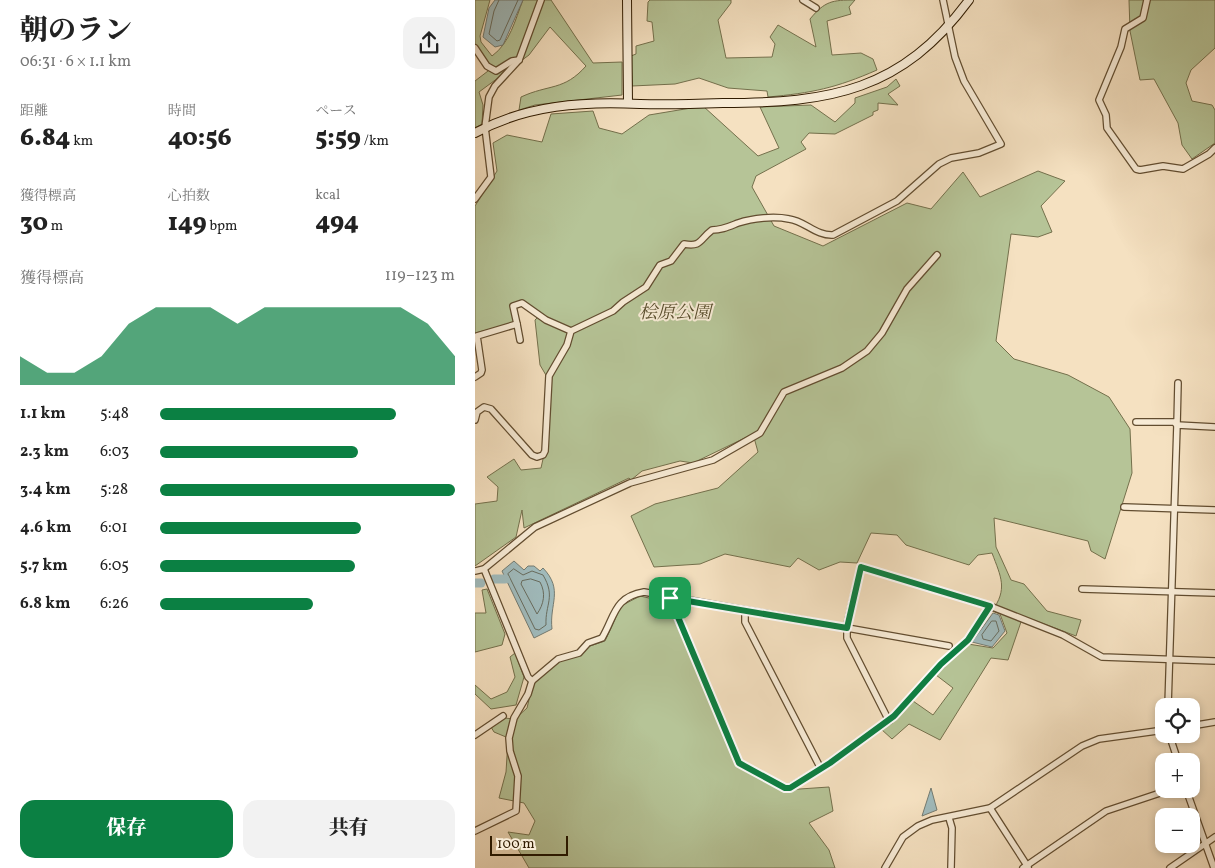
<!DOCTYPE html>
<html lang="ja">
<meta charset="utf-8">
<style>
body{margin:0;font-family:Vollkorn,"Noto Serif JP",serif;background:#f2f2f2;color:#222;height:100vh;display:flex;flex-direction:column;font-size:19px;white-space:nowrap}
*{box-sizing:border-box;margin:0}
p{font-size:16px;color:#767676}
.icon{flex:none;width:28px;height:28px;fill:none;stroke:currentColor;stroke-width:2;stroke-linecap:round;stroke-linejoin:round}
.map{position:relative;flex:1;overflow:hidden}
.sheet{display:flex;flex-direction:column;background:#fff;width:475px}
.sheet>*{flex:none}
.controls{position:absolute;left:680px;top:698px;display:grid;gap:10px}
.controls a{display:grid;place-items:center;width:45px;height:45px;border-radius:10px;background:#fff;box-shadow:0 2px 8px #0003;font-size:25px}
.scale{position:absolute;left:15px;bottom:12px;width:78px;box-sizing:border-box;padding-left:5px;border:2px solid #311c00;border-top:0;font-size:14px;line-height:18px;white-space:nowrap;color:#311c00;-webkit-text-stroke:4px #f8ecd7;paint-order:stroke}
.pin{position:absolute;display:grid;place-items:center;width:42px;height:42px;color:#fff;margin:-21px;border-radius:10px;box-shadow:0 2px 8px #0006}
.round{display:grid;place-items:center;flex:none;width:52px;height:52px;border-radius:15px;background:#f2f2f2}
.summary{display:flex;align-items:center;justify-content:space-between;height:85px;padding:0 20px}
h1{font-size:28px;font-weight:800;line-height:38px}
.metrics{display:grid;grid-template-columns:repeat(3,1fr);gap:8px;height:85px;padding:5px 20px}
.metrics div{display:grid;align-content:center}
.metrics b{font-size:25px;font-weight:800}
.metrics small{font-size:14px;font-weight:400}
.metrics p{font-size:14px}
.chart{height:140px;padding:10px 20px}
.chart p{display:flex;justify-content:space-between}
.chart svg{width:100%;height:90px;margin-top:5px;fill:#0b8043;opacity:.7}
.button{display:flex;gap:10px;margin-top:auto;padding:10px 20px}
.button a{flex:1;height:58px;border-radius:15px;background:#0b8043;color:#fff;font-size:20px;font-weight:800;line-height:58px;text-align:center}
.button a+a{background:#f2f2f2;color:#222}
ul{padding:0 20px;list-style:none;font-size:16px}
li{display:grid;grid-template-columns:80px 60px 1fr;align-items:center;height:38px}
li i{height:12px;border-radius:6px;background:#0b8043}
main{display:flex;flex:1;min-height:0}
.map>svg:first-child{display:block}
</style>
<main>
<section class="sheet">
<div class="summary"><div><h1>朝のラン</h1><p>06:31 · 6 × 1.1 km</p></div><a class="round"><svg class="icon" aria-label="share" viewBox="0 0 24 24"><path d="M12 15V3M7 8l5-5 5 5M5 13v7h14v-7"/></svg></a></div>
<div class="metrics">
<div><p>距離</p><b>6.84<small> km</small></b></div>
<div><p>時間</p><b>40:56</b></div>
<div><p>ペース</p><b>5:59<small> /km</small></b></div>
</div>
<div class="metrics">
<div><p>獲得標高</p><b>30<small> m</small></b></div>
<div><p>心拍数</p><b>149<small> bpm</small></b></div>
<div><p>kcal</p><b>494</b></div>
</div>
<div class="chart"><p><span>獲得標高</span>119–123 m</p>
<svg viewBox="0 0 160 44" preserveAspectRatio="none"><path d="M0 44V30L10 38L20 38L30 30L40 14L50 6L60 6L70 6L80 14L90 6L100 6L110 6L120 6L130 6L140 6L150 14L160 30V44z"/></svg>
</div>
<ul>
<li><b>1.1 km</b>5:48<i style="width:80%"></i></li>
<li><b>2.3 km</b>6:03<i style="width:67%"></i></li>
<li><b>3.4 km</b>5:28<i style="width:100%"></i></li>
<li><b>4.6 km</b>6:01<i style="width:68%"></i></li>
<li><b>5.7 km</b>6:05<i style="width:66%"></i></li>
<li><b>6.8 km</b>6:26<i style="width:52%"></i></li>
</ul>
<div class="button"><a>保存</a><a>共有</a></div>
</section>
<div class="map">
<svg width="740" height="868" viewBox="0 0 740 868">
<rect width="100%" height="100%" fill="#f5e1c1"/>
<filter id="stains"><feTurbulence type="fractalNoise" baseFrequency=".004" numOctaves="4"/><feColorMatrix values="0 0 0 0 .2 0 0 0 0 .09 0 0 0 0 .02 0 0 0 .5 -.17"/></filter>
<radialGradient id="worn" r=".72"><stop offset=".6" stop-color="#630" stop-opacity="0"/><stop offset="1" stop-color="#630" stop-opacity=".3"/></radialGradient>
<g fill="#b6c497" stroke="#74704c">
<path d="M0,0H15L5,36L6,42L17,56C35,43 40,20 48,0H76L118,63L147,62V95L60,105L44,110L46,97C74,84 89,91 111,66L75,27L54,55L4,92L8,105L7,124L0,128V81L13,71L12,62L0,46Z"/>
<path d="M175,0H256V3L243,20L251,58L297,57L300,44L295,37L303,25L341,47L335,19C350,1 357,0 380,0L374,7L376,14L352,21L357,55L386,53L398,59L402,70C361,88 337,93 293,97L292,91L253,88L224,78L200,84L157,86L156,56L161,54V46L179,41L177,22L172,21L173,2Z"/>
<polygon points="654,0 740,0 740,48 716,70 711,83 717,101 737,105 740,110 740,143 717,159 707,145 703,123 679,79 665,80 655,31"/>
<path d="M421,79L425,86L413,94L423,105L403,103V110L398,112V115L360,134L334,133L326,142L331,149L281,176L277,187L299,226L348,246L432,203L456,209L488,172L505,197L563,171L590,181L566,206L577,232L563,237L536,234L521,341L539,359L593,375L634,397L655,429L657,473L630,559L616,551L613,541L519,518L521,547L536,580L549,584L572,611L606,620L601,636L548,616L533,660L516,658L465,740L434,724L417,739L406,729L438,701L458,715L478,688L461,675L493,644L518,648L532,633L525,614L517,611C533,589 526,577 517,553L503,555L494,565L431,545L422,535L396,533L382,563L365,562L344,570L323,558L315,567L250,554L225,564L179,567L156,516L180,504L243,488L283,452L278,434L218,463L205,461L167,471L156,480L154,478L49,528L47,510L41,537L0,566V504L22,501L23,487L12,477L39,459L46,470L66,468L72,441L75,382L65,365L60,320L65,315L47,303L38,306L39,323L0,333V206L22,171L18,143L32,135L67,142L76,114L118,111L124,128L147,134L174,115L228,106L283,156L304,148L285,107L336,105L360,122L380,103V98L412,87Z"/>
<polygon points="12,589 30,634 27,645 0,652 0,613 11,613 7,590"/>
<polygon points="165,596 192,602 261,764 270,771 310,790 354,787 358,811 334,823 354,850 360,868 54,868 33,832 54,835 60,821 49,803 24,798 31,772 33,741 31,737 19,732 16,727 29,718 40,719 52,708 58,683 83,661 104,656 115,646 130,641 146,606"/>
<polygon points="40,653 49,677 41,705 16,709 0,694 0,685 16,699 32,692 40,677 35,657"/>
</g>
<g fill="#a0bbbd" stroke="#747b71">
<polygon points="20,0 48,0 28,45 20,47 8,37 14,8"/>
<path d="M39,561L49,570L53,566H59L65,571L68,568C89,590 74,604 77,629L59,638L27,571Z"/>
<polygon points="518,613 524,615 530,631 517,647 497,642"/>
<polygon points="456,788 462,810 447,816"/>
</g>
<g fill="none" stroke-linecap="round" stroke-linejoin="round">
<g stroke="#686c5e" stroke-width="1">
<polyline points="24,0 19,11 14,34 22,41 25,40 43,0"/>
<path d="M39,569L48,575L57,571L68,575C81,597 70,604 71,625L64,630L60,629L33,574Z"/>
<path d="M56,579L65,582C71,593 69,604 62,614L46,584L47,581Z"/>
<polygon points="517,621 521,621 524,631 516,641 508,639 507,635"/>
</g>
<g stroke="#a0bbbd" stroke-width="9">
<polyline points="19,579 30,579"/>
<polyline points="0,583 6,583"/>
</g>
<g stroke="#624d30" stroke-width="8">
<g id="street">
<polyline points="328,0 341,8"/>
<polyline points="672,0 668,18 650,29 646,47 624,100 631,115 632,128 661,169 665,170 688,166 708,169 734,154 740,148"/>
<polyline points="0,48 12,66 21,71 37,61 44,60"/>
<polyline points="0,199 16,177 10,127 14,97 20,86 44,60 66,0"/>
<polyline points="42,324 38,306 47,303 71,320 96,331"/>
<polyline points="0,377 6,373 7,370 2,336 42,324 45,340"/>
<path d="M0,420L2,412L9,407L16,409L57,455L62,457L68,455L70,451L74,376L92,345L96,331L138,311L148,302L171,287L185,265L196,261L209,244C227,247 224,240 237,230C247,230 253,227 263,223C278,218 299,216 314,219C330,221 341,236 358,235L422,201L464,164L476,158L504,153L526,144L489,81L480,57L468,0"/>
<polyline points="661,422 699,422 702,425 703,383"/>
<polyline points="649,507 740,510"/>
<polyline points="9,569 53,677 57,681"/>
<polyline points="0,571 9,569 60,527 155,483 238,460 285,433 309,392 367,368 392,351 407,333 432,289 462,255"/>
<polyline points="607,589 740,593"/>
<polyline points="195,598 264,763 312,789 355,763 419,716 466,664 493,640 515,606"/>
<polyline points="270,611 270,622 346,769"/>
<polyline points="693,706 702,425 740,427"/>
<polyline points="414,721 372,638 372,624 386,567 515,606 588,635 627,657 740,661"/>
<polyline points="716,726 740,722"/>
<polyline points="694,734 703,761"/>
<polyline points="0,735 28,716"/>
<polyline points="711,789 739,868"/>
<polyline points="515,808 553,867"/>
<polyline points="474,818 477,828 476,868"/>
<path d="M0,831L41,811L43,776L35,751L34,738L39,718L53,694L57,681L83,659L104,653L113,643L127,638C140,616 139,597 169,592L474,646"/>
<polyline points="410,868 428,837 443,826 457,820 515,808 607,746 624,739 689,730"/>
<polyline points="548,868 631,811 697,789"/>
<polyline points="695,868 740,837"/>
</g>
</g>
<g stroke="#311c00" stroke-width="10">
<g id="secondary">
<polyline points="152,0 153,103"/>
<path d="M0,133C51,105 109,101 165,104C193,105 221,104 248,103C355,103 427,91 494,0"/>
</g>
</g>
<use href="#street" stroke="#f8ecd7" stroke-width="5.5"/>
<use href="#secondary" stroke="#f8ecd7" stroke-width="8"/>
</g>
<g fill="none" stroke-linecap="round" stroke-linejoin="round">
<g stroke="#fff" stroke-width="10">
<polygon id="route" points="386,567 515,606 493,640 466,664 419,716 355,763 315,788 310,788 264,763 195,598 372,628"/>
</g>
<use href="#route" stroke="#0b8043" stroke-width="6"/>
</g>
<g text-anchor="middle" stroke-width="4" stroke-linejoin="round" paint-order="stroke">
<g font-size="18" font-style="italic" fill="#594e2d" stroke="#f8ecd7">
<text x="200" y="318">桧原公園</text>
</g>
</g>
<rect width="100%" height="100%" filter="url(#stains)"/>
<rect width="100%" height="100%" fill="url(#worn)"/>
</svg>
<div class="controls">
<a><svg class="icon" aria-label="locate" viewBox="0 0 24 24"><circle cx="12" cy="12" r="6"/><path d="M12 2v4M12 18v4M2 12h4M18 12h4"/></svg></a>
<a>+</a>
<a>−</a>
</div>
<div class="scale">100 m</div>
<div class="pin" style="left:195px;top:598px;background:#1e9e55"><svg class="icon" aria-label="arrive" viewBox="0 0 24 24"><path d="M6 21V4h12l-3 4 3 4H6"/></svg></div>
</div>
</main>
